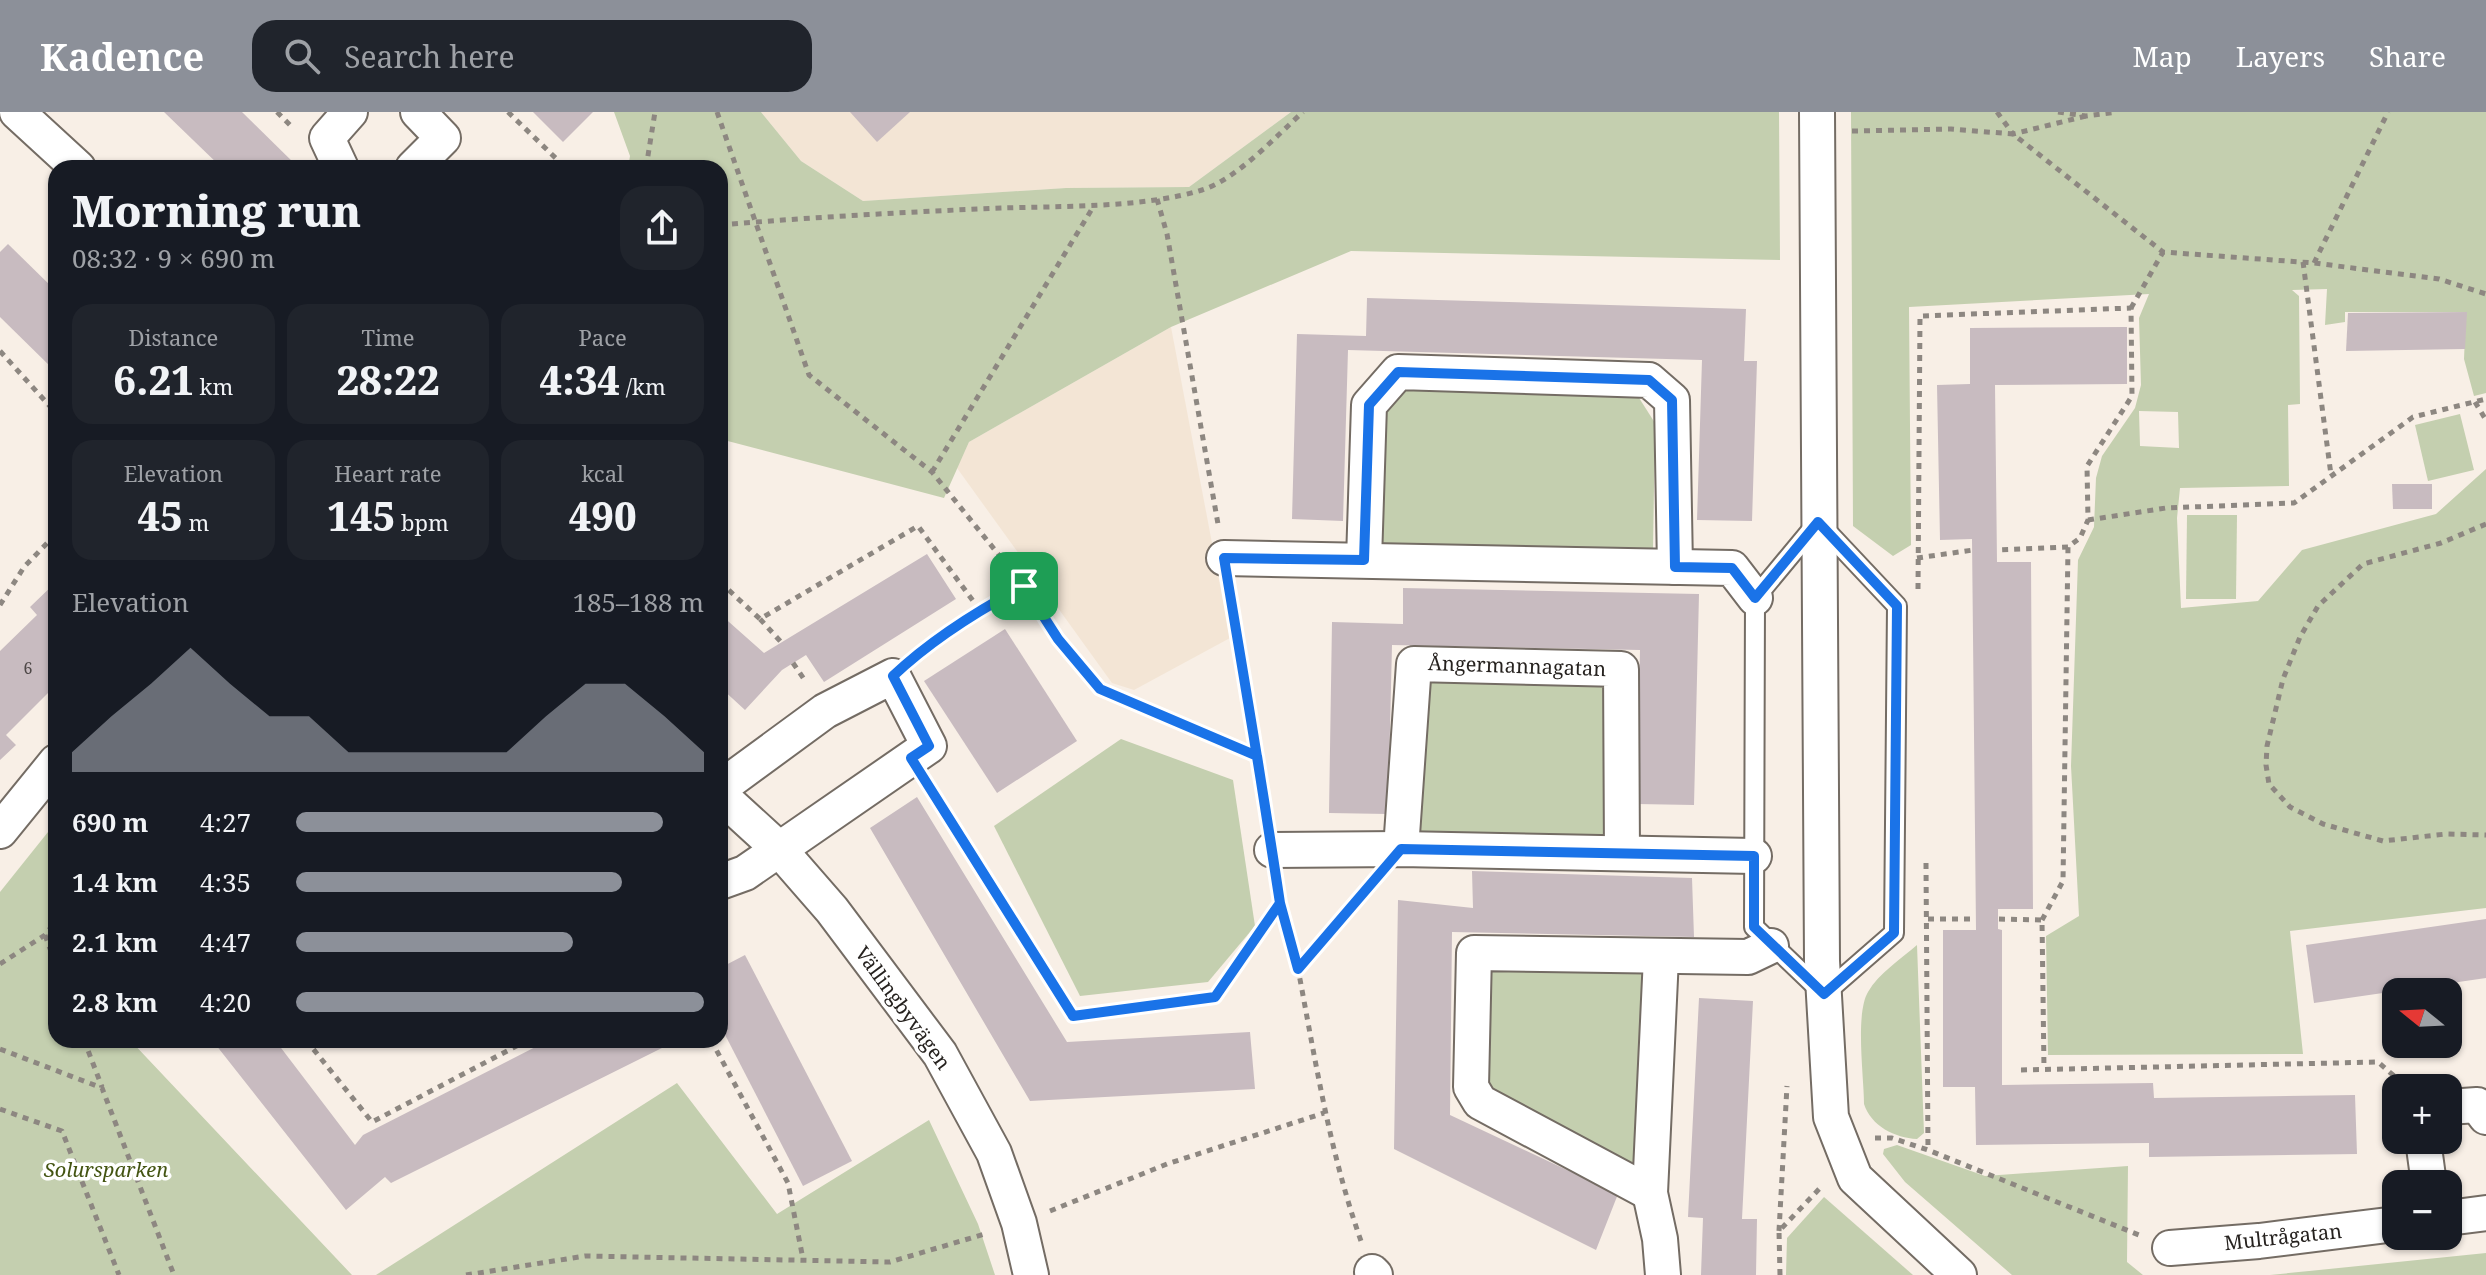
<!DOCTYPE html>
<meta charset="utf-8">
<style>
body{margin:0;font-family:"Noto Serif",serif;background:#20242c;color:#f1f3f6;height:100vh;display:flex;flex-direction:column;font-size:30px;white-space:nowrap}
*{box-sizing:border-box;margin:0}
p{font-size:26px;color:#9ea1a6}
.icon{flex:none;width:44px;height:44px;fill:none;stroke:currentColor;stroke-width:2;stroke-linecap:round;stroke-linejoin:round}
.map{position:relative;flex:1;overflow:hidden}
.panel{position:absolute;left:48px;top:48px;width:680px;height:888px;display:flex;flex-direction:column;background:#171b24;border-radius:24px;box-shadow:0 2px 6px #0004}
.panel>*{flex:none}
.needle{width:52px;rotate:288deg}
.tools{position:absolute;left:2382px;top:866px;display:grid;gap:16px}
.tools a{display:grid;place-items:center;width:80px;height:80px;border-radius:16px;background:#171b24;box-shadow:0 2px 6px #0004;font-size:40px}
.pin{position:absolute;display:grid;place-items:center;width:68px;height:68px;color:#fff;margin:-34px;border-radius:16px;box-shadow:0 4px 12px #0006}
.round{display:grid;place-items:center;flex:none;width:84px;height:84px;border-radius:24px;background:#20242c}
.summary{display:flex;align-items:center;justify-content:space-between;height:136px;padding:0 24px}
h1{font-size:44px;font-weight:800;line-height:60px}
.metrics{display:grid;grid-template-columns:repeat(3,1fr);gap:12px;height:136px;padding:8px 24px}
.metrics div{display:grid;align-content:center;border-radius:20px;background:#20242c;text-align:center}
.metrics b{font-size:40px;font-weight:800}
.metrics small{font-size:22px;font-weight:400}
.metrics p{font-size:22px}
.chart{height:224px;padding:16px 24px}
.chart p{display:flex;justify-content:space-between}
.chart svg{width:100%;height:144px;margin-top:8px;fill:#8c9099;opacity:.7}
ul{padding:0 24px;list-style:none;font-size:26px}
li{display:grid;grid-template-columns:128px 96px 1fr;align-items:center;height:60px}
li i{height:20px;border-radius:10px;background:#8c9099}
header{display:flex;align-items:center;gap:48px;box-sizing:border-box;height:112px;padding:0 40px;background:#8c9099;color:#fff}
header strong{font-size:38px}
nav{display:flex;gap:44px;margin-inline-start:auto;font-size:28px}
.search{width:560px;height:72px;background:#20242c;display:flex;align-items:center;gap:20px;box-sizing:border-box;padding:0 28px;border-radius:24px;color:#9ea1a6;font-size:30px}
.map>svg:first-child{display:block}
</style>
<header>
<strong>Kadence</strong>
<div class="search"><svg class="icon" aria-label="search" viewBox="0 0 24 24"><circle cx="10" cy="10" r="6"/><path d="M15 15l6 6"/></svg>Search here</div>
<nav><a>Map</a><a>Layers</a><a>Share</a></nav>
</header>
<div class="map">
<svg width="2486" height="1163" viewBox="0 0 2486 1163">
<rect width="100%" height="100%" fill="#f8efe6"/>
<g fill="#f3e5d5">
<polygon points="761,0 1291,0 1189,75 1066,76 863,89 801,49"/>
<polygon points="1171,215 1230,526 1134,578 1112,571 957,356 969,330"/>
</g>
<g fill="#c4cfaf" fill-rule="evenodd">
<polygon points="614,0 761,0 801,49 863,89 1066,76 1189,75 1291,0 1779,0 1780,148 1351,139 1171,215 969,330 944,386 720,327 720,56 628,56 630,44"/>
<path d="M1851,0H2486V281L2474,284L2464,247L2466,200H2345V210L2325,213L2327,177L2292,178L2299,184L2300,292L2288,293L2289,374L2180,376L2177,406L2181,496L2258,489L2302,438L2436,402L2486,357V796L2290,819L2303,942L2048,943L2046,824L2079,804L2071,654L2078,448L2094,415L2096,366L2102,344L2135,296L2141,273L2139,206L2149,182L1909,195L1911,433L1893,444L1853,414ZM2139,299L2178,300L2179,336L2140,334Z"/>
<polygon points="1403,272 1634,278 1655,311 1653,438 1373,431 1377,304"/>
<polygon points="2460,302 2474,358 2428,369 2415,313"/>
<polygon points="2187,403 2237,403 2236,487 2186,487"/>
<polygon points="1425,567 1613,567 1610,730 1412,727"/>
<polygon points="1121,627 1233,668 1255,814 1208,870 1080,884 994,714"/>
<polygon points="56,710 56,928 130,928 352,1163 0,1163 0,780"/>
<path d="M1917,833L1924,1021L1917,1027C1895,1026 1871,1014 1864,992C1864,965 1855,902 1868,880C1879,861 1901,847 1917,833Z"/>
<polygon points="1484,851 1649,856 1641,1059 1491,985 1482,966"/>
<polygon points="677,971 777,1102 929,1008 978,1112 995,1163 376,1163"/>
<polygon points="1897,1033 1985,1064 2128,1054 2127,1150 2143,1163 2012,1163 1905,1070 1883,1042 1884,1037"/>
<polygon points="1824,1085 1913,1163 1786,1163 1787,1126"/>
<polygon points="2486,1141 2486,1163 2270,1163"/>
</g>
<g fill="#c8bbc0">
<polygon points="164,0 242,0 299,56 222,56"/>
<polygon points="533,0 593,0 563,30"/>
<polygon points="850,0 910,0 877,30"/>
<polygon points="8,132 56,179 56,260 0,205 0,140"/>
<polygon points="1367,186 1746,197 1744,249 1757,249 1752,409 1697,408 1702,248 1348,238 1343,409 1292,407 1297,222 1366,224"/>
<polygon points="2467,200 2465,237 2346,239 2348,201"/>
<polygon points="2127,215 2127,272 1995,273 1997,450 2031,450 2033,797 1998,797 1998,817 2002,818 2002,973 2153,971 2154,986 2355,983 2357,1042 2149,1045 2149,1031 1976,1033 1975,975 1943,975 1943,818 1976,818 1972,427 1940,428 1937,273 1970,272 1970,216"/>
<polygon points="2392,372 2432,372 2432,397 2393,397"/>
<polygon points="927,442 956,487 824,570 806,543 782,558 745,598 720,575 720,502 764,541"/>
<polygon points="56,470 56,573 6,623 16,633 0,648 0,539 37,503 30,495"/>
<polygon points="1403,476 1699,482 1694,693 1637,692 1640,538 1392,533 1388,702 1329,701 1332,510 1403,512"/>
<polygon points="1005,517 1077,629 997,681 924,569"/>
<polygon points="917,685 1067,930 1250,920 1255,977 1030,989 870,716"/>
<polygon points="1472,759 1692,766 1694,825 1452,820 1450,1003 1618,1082 1596,1138 1394,1037 1398,788 1473,796"/>
<polygon points="2486,807 2486,866 2314,891 2306,833"/>
<polygon points="745,843 852,1049 803,1074 720,913 720,856"/>
<polygon points="1699,886 1753,889 1742,1107 1757,1107 1756,1163 1701,1163 1703,1106 1688,1105"/>
<polygon points="212,928 275,928 355,1033 363,1023 549,928 678,928 391,1071 385,1065 346,1098"/>
</g>
<g fill="none" stroke-linecap="round" stroke-linejoin="round">
<g stroke="#746c64" stroke-width="22">
<polygon id="service" points="1818,410 1897,494 1894,821 1824,882 1754,815 1755,486"/>
</g>
<g stroke="#746c64" stroke-width="38">
<g id="minor">
<polyline points="17,0 78,56"/>
<polyline points="1817,0 1822,849 1831,1005 1855,1066 1959,1163"/>
<polyline points="341,56 327,26 350,0"/>
<polyline points="413,56 443,26 418,0"/>
<polyline points="1224,446 1732,456 1755,486"/>
<polyline points="1364,448 1369,293 1398,260 1649,268 1672,288 1675,455"/>
<polyline points="720,676 825,599 893,564 929,634 745,761 720,770"/>
<polyline points="720,683 778,736 832,798 940,942 994,1041 1019,1111 1031,1163"/>
<polyline points="0,719 56,650"/>
<polyline points="1401,737 1414,552 1621,557 1622,741"/>
<polyline points="1272,738 1401,737 1754,744"/>
<polyline points="1661,845 1650,1081 1660,1127 1663,1163"/>
<polyline points="2448,995 2477,993 2486,1005"/>
<polyline points="2423,1028 2429,1072"/>
<polyline points="1650,1081 1480,990 1471,975 1474,841 1748,845 1771,834"/>
<polyline points="2448,1106 2486,1101"/>
<polyline points="2170,1136 2259,1129 2396,1112"/>
<polyline points="1372,1160 1375,1163"/>
</g>
</g>
<g stroke="#8d8781" stroke-width="5" stroke-dasharray="6 6" stroke-linecap="butt">
<polyline points="277,0 293,16"/>
<polyline points="508,0 566,56"/>
<polyline points="717,0 809,263 932,360 1024,474 1058,527 1100,577 1257,644"/>
<polyline points="1997,0 2013,22 2086,4"/>
<polyline points="2058,0 2086,4 2117,0"/>
<polyline points="1852,19 1951,17 2013,22 2163,140 2314,151 2439,167 2486,182"/>
<polyline points="646,56 655,0"/>
<polyline points="1157,87 1167,122 1218,412"/>
<path d="M720,113C814,105 907,100 1001,96C1062,94 1144,96 1202,78C1237,67 1275,25 1303,0"/>
<polyline points="2303,150 2331,363"/>
<polyline points="2314,151 2388,0"/>
<polyline points="2131,196 2163,140"/>
<polyline points="0,239 56,301"/>
<polyline points="2475,290 2486,308"/>
<polyline points="932,360 1095,92"/>
<polyline points="2088,408 2166,396 2294,391 2413,305 2486,287"/>
<polyline points="2486,412 2441,431 2363,452 2318,494 2300,525 2283,567 2267,634 2266,653 2269,672 2290,695 2323,712 2383,729 2446,722 2486,723"/>
<polyline points="1917,446 1973,438"/>
<polyline points="720,470 760,507 918,414 979,497 919,541"/>
<polyline points="1918,477 1920,204 2131,196 2132,284 2087,354 2088,408 2080,426 2068,435 1997,438"/>
<polyline points="1229,481 1267,704"/>
<polyline points="0,493 24,455 56,422"/>
<polyline points="979,497 1024,474"/>
<polyline points="760,507 781,530"/>
<polyline points="793,551 806,570"/>
<polyline points="930,677 1073,904 1215,885 1280,791"/>
<polyline points="1926,751 1928,1038"/>
<path d="M1277,773C1282,803 1293,832 1299,862C1316,952 1330,1041 1361,1129"/>
<polyline points="1928,807 1975,807"/>
<polyline points="1999,807 2042,808 2044,957"/>
<polyline points="2042,808 2063,769 2068,435"/>
<polyline points="45,823 56,853"/>
<polyline points="0,852 45,823 56,809"/>
<polyline points="1298,857 1370,774"/>
<polyline points="84,928 102,975"/>
<polyline points="306,928 372,1010 528,928"/>
<polyline points="711,928 788,1071 803,1147"/>
<polyline points="0,937 102,976 174,1163"/>
<polyline points="2021,958 2378,950 2408,976"/>
<polyline points="0,997 62,1019 119,1163"/>
<polyline points="1875,1026 1892,1026 1928,1038 2139,1123"/>
<polyline points="1050,1099 1167,1052 1324,1001"/>
<polyline points="1779,1119 1787,974"/>
<polyline points="466,1163 585,1144 890,1150 988,1121"/>
<polyline points="1780,1163 1779,1119 1822,1074"/>
</g>
<use href="#service" stroke="#fff" stroke-width="18"/>
<use href="#minor" stroke="#fff" stroke-width="34"/>
</g>
<g fill="none" stroke-linecap="round" stroke-linejoin="round">
<g stroke="#fff" stroke-width="16">
<path id="route" d="M1024,474L1058,527L1100,577L1257,644L1280,791L1298,857L1401,737L1754,744V815L1824,882L1894,821L1897,494L1818,410L1755,486L1732,456L1675,455L1672,288L1649,268L1398,260L1369,293L1364,448L1224,446C1243,561 1263,676 1280,791L1215,885L1073,904L911,646L929,634L893,564C932,527 977,499 1024,474"/>
</g>
<use href="#route" stroke="#1a73e8" stroke-width="10"/>
</g>
<g text-anchor="middle" stroke-width="7" stroke-linejoin="round" paint-order="stroke">
<g font-size="16" fill="#4e4847">
<text x="28" y="562">6</text>
</g>
<g font-size="20" fill="#26221f" stroke="#fff">
<text transform="translate(1517 554) rotate(2)" y="7">Ångermannagatan</text>
<text transform="translate(903 896) rotate(54)" y="7">Vällingbyvägen</text>
<text transform="translate(2283 1125) rotate(-6)" y="7">Multrågatan</text>
</g>
<g font-size="20" font-style="italic" fill="#435412" stroke="#fff">
<text x="106" y="1065">Solursparken</text>
</g>
</g>
</svg>
<div class="tools">
<a><svg class="needle" viewBox="-14 -14 28 28"><path d="M0-13l5 13h-10z" fill="#e53935"/><path d="M0 13l5-13h-10z" fill="#9ea1a6"/></svg></a>
<a>+</a>
<a>−</a>
</div>
<div class="pin" style="left:1024px;top:474px;background:#1e9e55"><svg class="icon" aria-label="arrive" viewBox="0 0 24 24"><path d="M6 21V4h12l-3 4 3 4H6"/></svg></div>
<section class="panel">
<div class="summary"><div><h1>Morning run</h1><p>08:32 · 9 × 690 m</p></div><a class="round"><svg class="icon" aria-label="share" viewBox="0 0 24 24"><path d="M12 15V3M7 8l5-5 5 5M5 13v7h14v-7"/></svg></a></div>
<div class="metrics">
<div><p>Distance</p><b>6.21<small> km</small></b></div>
<div><p>Time</p><b>28:22</b></div>
<div><p>Pace</p><b>4:34<small> /km</small></b></div>
</div>
<div class="metrics">
<div><p>Elevation</p><b>45<small> m</small></b></div>
<div><p>Heart rate</p><b>145<small> bpm</small></b></div>
<div><p>kcal</p><b>490</b></div>
</div>
<div class="chart"><p><span>Elevation</span>185–188 m</p>
<svg viewBox="0 0 160 44" preserveAspectRatio="none"><path d="M0 44V38L10 27L20 17L30 6L40 17L50 27L60 27L70 38L80 38L90 38L100 38L110 38L120 27L130 17L140 17L150 27L160 38V44z"/></svg>
</div>
<ul>
<li><b>690 m</b>4:27<i style="width:90%"></i></li>
<li><b>1.4 km</b>4:35<i style="width:80%"></i></li>
<li><b>2.1 km</b>4:47<i style="width:68%"></i></li>
<li><b>2.8 km</b>4:20<i style="width:100%"></i></li>
</ul>
</section>
</div>
